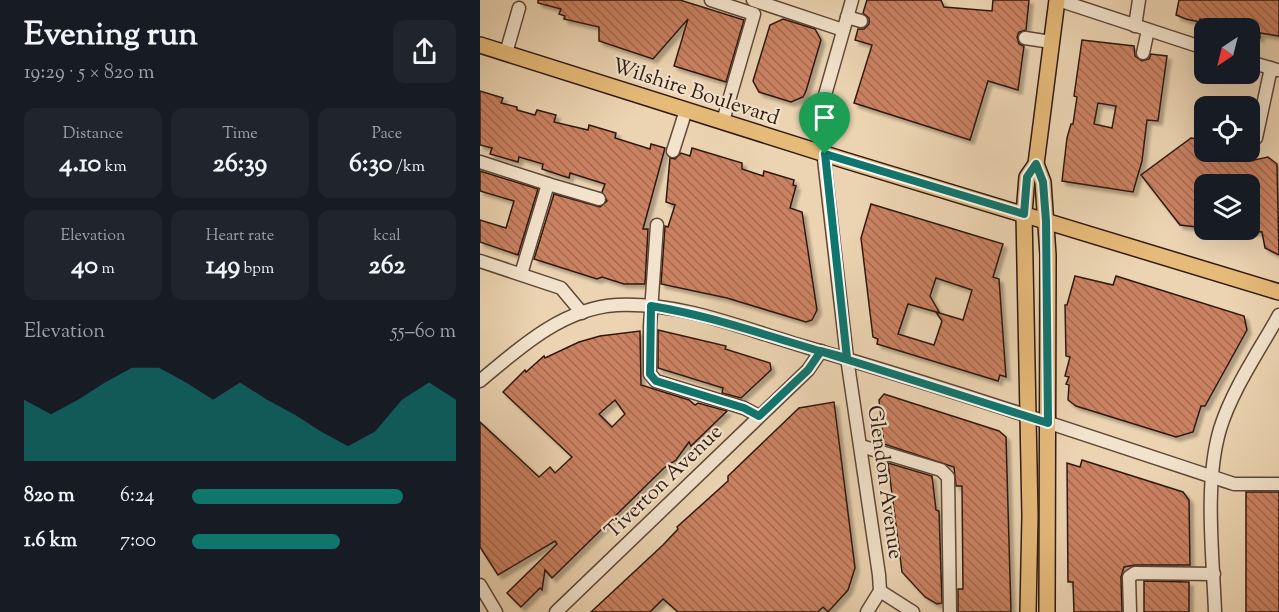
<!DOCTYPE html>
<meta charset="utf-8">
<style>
body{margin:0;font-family:"Sorts Mill Goudy",serif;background:#20242c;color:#f1f3f6;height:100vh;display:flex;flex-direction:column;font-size:22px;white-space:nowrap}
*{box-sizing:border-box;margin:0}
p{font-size:20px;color:#9ea1a6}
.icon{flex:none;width:33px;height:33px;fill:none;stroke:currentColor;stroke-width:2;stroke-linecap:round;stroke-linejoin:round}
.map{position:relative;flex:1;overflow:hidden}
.sheet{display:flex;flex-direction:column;background:#171b24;width:480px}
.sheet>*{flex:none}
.needle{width:39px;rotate:215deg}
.buttons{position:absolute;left:714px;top:18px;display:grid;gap:12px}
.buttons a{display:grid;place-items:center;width:66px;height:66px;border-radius:12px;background:#171b24;box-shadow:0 6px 24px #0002;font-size:30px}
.pin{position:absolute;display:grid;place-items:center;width:51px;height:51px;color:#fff;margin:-62px -26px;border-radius:50% 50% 50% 0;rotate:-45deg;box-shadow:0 0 6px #0007}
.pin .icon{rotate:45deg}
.round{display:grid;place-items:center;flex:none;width:63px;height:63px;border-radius:12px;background:#20242c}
.overview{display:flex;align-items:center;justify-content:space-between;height:102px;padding:0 24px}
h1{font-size:33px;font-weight:800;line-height:45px}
.metrics{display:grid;grid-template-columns:repeat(3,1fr);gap:9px;height:102px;padding:6px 24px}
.metrics div{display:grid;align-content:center;border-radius:12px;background:#20242c;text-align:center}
.metrics b{font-size:26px;font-weight:800}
.metrics small{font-size:16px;font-weight:400}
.metrics p{font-size:16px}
.chart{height:168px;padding:12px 24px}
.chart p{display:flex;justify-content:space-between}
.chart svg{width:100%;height:108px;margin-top:6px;fill:#0f766e;opacity:.7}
ul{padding:0 24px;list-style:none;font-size:20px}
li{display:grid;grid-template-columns:96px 72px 1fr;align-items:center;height:45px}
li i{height:15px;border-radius:8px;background:#0f766e}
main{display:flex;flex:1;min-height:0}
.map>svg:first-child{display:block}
</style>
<main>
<section class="sheet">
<div class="overview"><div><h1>Evening run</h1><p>19:29 · 5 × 820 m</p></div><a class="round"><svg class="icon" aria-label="share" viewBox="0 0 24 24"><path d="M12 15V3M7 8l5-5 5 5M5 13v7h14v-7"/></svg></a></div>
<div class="metrics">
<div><p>Distance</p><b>4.10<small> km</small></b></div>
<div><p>Time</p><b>26:39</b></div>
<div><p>Pace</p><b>6:30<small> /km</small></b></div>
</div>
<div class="metrics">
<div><p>Elevation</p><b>40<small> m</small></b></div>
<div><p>Heart rate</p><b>149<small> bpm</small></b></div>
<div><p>kcal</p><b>262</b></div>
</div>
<div class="chart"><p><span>Elevation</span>55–60 m</p>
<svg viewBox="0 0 160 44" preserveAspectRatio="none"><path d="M0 44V19L10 25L20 19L30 12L40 6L50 6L60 12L70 19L80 12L90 19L100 25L110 32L120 38L130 32L140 19L150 12L160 19V44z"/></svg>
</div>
<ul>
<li><b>820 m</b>6:24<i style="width:80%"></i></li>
<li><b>1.6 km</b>7:00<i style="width:56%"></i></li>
</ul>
</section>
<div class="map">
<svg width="799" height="612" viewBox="0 0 799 612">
<defs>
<pattern id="building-back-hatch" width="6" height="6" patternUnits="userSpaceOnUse" patternTransform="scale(1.5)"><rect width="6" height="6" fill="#cb8263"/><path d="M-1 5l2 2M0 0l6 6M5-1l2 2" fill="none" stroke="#a56a50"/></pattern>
<filter id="shadow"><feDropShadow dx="4" dy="4" stdDeviation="1.5" flood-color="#0004"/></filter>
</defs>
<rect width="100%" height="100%" fill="#ecd4b2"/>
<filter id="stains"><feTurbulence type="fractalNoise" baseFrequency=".00333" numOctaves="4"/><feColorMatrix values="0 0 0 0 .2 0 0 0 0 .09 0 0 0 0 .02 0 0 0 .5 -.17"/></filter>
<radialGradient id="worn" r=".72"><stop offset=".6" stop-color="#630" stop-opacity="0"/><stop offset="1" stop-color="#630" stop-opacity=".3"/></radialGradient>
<g fill="url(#building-back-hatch)" stroke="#2f190f" stroke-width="1.5" fill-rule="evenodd" filter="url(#shadow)">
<polygon points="58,0 200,0 264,20 246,82 194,66 208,19 173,59 119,41 119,27 84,19 85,16 79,14 81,9 58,3"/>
<polygon points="387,0 461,0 464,7 512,11 513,0 549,0 546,30 539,32 537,37 539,44 544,46 538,90 508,81 490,140 374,103 392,45 375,40 378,29 384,29 389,24 389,18 383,13"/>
<polygon points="699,0 799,0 799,36 780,33 780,38 770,35 770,28 750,28 720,19 720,22 706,19 696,15"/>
<polygon points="303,19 335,29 341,40 326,91 323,97 311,102 279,92 273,81 290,25"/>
<path d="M602,40L654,46L655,56L662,61L669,59L671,54L687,56L678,121L667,120L662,161L653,192L582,181L587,138L591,124H593L597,97L594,96ZM618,103L636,106L632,128L614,124Z"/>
<polygon points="0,91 23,98 21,103 37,107 37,110 55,115 57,110 76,115 74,122 108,130 109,125 136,133 135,138 170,149 171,144 185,148 163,229 168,229 165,284 144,284 122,277 117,279 54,259 74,194 120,207 127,201 122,192 125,184 90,173 89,178 62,169 63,164 39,157 38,162 10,154 12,148 0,145"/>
<polygon points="711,138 724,140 724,152 763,152 770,161 788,157 797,164 799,255 785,248 782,232 770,231 770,184 724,184 724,228 700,225 661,175"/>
<polygon points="212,148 262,163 262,169 283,176 284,171 314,180 313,185 316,186 310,208 322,212 337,310 332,320 326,322 247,298 181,284 185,226 188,227 195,205 186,202 190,158 195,159 201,153 210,156"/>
<polygon points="0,171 58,189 38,255 0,242 0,220 26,228 34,201 0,191"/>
<path d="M391,204L523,244L513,277L519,279L526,377L520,375L518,381L397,344L398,339L393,337L381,238ZM456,278L492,290L483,320L456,312H459L450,296ZM428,304L456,312L462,321L454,345L418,334Z"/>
<polygon points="595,276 633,285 636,276 764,316 767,330 725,406 721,406 713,432 696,437 596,406 588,400 589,385 586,384 589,377 585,376 590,357 586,356 585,305 587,305"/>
<polygon points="178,330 246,346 245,349 290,363 291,370 261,398 242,393 243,388 178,368"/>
<path d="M160,331L161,385L209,400L215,405L218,403L247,411L211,446L209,442L196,460L184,468L72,578L65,570L62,590L60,588L41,607L27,593L77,544L75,541L18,575L0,547V422L59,477L70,467L75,473L92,457L23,392L45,370L46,372L64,356L65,358L99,342L120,336ZM135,400L145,414L132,427L119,414Z"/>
<polygon points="404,394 519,431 526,437 531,612 478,612 478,589 483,589 482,486 476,486 474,467 404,444 399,400"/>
<polygon points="354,402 375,568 368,590 348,612 343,607 338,612 198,612 183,599 170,612 111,612 183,545 198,529 197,527 248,481 248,476 319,408"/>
<polygon points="602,460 703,492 709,500 710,565 655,565 644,567 641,577 642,612 594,612 593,582 588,582 587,463 600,467"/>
<polygon points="408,463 452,476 456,510 459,511 462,603 457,604 445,597 422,572"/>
<rect x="766" y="492" width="33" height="120"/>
<polygon points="664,581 709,582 709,612 664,612"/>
</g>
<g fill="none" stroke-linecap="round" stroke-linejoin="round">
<g stroke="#5e4838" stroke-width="15">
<g id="minor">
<polyline points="231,0 274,14 243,121"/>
<polyline points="273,0 363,30"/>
<polyline points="372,0 339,116 367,358 399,575 400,591 387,612"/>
<polyline points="578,0 724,48"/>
<polyline points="367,17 381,21"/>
<polyline points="655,26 659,0"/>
<polyline points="545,38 571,42"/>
<polyline points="26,53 39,8"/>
<polyline points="663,53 668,30"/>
<polyline points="770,62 797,70"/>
<polyline points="776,138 791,68"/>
<polyline points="193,151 206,110"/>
<polyline points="0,162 68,184 41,274"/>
<polyline points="68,184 119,199"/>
<polyline points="177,225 170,326 170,374 176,381 264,408 279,416"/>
<polyline points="0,261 81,288 102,313"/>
<path d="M0,381C39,348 83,308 137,305C203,302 264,329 326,347C470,389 612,437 754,484H799"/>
<polyline points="381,446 461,470 468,477 470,612"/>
<polyline points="0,585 16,612"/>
<polyline points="400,591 433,612"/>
<polyline points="76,612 328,370 341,351"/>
<polyline points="650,612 649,577 655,573 734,574"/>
<path d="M735,612C733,556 724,483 740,429C752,390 779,351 799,315"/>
</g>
</g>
<g stroke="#2f190f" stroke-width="18">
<g id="major">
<polyline points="0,45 364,160 799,292"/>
<polyline points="556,164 563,182 568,255 567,612"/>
<polyline points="548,612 550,516 544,214 547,177 556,164 577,0"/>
</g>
</g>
<use href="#minor" stroke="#f3e3cd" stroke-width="12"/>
<use href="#major" stroke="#e6ba79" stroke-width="15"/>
</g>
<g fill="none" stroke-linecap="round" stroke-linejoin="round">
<g stroke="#fff" stroke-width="12">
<path id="route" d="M345,154L367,358L341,351L328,370L279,416L264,408L176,381L170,374L171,306C221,314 266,329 313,343C399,369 483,396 568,423L566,221L563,182L556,164L547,177L544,214L345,154"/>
</g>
<use href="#route" stroke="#0f766e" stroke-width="8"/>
</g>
<g text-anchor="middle" stroke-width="4.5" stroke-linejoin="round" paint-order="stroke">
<g font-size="21" fill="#2f190f" stroke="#f3e3cd">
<text transform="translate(216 91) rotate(18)" y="7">Wilshire Boulevard</text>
<text transform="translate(183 481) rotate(-44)" y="7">Tiverton Avenue</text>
<text transform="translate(406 482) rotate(82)" y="7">Glendon Avenue</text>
</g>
</g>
<rect width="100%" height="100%" filter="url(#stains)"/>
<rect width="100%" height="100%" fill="url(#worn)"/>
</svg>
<div class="buttons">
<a><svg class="needle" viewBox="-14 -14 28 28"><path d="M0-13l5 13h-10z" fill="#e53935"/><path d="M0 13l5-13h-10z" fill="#9ea1a6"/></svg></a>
<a><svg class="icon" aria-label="locate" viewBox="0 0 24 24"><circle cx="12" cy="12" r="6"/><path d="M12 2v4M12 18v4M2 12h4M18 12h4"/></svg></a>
<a><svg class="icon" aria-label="layers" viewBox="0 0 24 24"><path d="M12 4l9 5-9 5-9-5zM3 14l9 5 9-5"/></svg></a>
</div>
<div class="pin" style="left:345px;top:154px;background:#1e9e55"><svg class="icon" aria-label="arrive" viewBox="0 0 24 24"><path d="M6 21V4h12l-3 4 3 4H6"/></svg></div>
</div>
</main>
